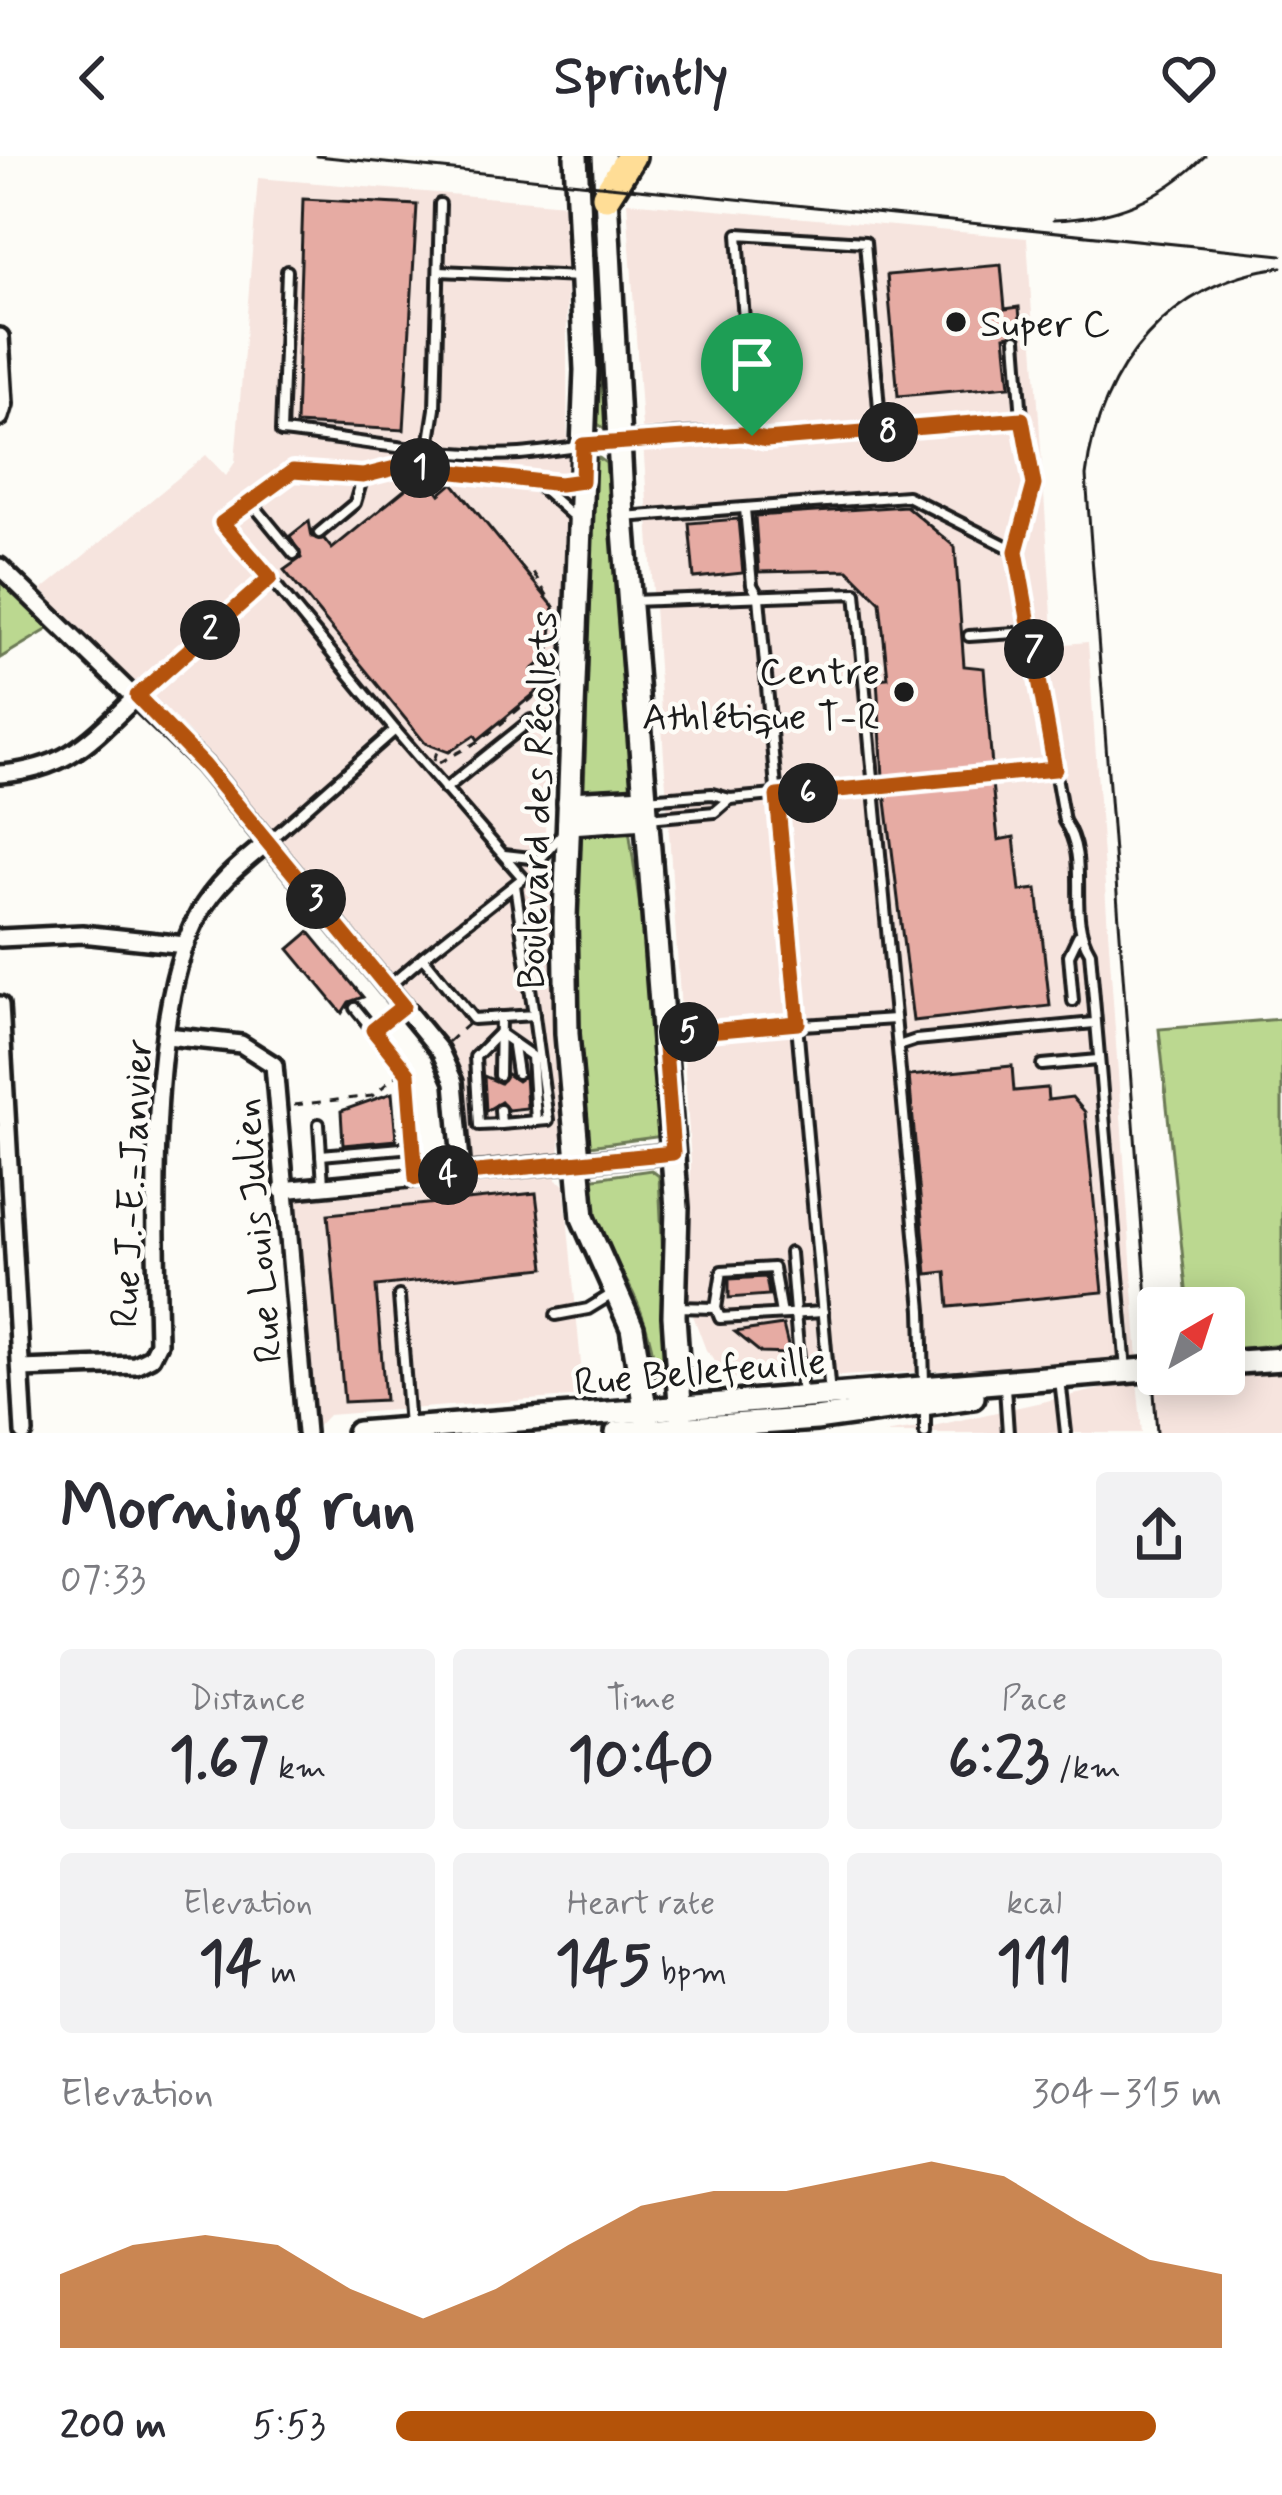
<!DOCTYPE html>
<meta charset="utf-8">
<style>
body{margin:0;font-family:Mynerve,sans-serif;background:#f2f2f3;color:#2b2b33;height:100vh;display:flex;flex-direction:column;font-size:45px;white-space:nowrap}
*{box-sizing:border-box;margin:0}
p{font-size:39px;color:#7c7c81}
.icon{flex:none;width:66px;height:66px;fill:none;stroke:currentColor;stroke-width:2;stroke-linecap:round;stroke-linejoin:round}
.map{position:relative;height:1277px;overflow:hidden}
.sheet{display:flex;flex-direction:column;background:#fff;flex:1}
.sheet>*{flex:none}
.needle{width:78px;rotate:39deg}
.fabs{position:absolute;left:1137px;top:1131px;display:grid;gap:24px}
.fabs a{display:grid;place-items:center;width:108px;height:108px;border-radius:12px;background:#fff;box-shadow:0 6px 30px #0003;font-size:60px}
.pin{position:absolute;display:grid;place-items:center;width:102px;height:102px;color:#fff;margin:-123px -51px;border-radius:50% 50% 50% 0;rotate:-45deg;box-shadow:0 0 12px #0007}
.pin .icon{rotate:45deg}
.km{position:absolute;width:60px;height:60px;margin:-30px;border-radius:50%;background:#222;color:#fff;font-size:33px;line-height:60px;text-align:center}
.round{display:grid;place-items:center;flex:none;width:126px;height:126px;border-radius:12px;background:#f2f2f3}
.head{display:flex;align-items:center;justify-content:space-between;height:204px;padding:0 60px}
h1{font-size:66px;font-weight:800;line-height:90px}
.stats{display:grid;grid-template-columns:repeat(3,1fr);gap:18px;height:204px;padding:12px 60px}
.stats div{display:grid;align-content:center;border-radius:12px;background:#f2f2f3;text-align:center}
.stats b{font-size:60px;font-weight:800}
.stats small{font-size:33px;font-weight:400}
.stats p{font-size:33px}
.chart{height:336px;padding:24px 60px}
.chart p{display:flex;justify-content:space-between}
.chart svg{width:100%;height:216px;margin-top:12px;fill:#b45309;opacity:.7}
ul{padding:0 60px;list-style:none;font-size:39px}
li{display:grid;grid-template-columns:192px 144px 1fr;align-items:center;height:90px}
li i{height:30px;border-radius:15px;background:#b45309}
header{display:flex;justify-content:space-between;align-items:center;height:156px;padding:0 60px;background:#fff;font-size:54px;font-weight:800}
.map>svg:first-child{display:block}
</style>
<header><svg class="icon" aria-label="back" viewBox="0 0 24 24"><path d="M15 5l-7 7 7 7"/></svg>Sprintly<svg class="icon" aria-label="heart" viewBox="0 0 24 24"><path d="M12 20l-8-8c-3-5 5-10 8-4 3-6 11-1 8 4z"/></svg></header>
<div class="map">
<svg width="1282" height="1277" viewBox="0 0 1282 1277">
<rect width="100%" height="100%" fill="#fdfcf7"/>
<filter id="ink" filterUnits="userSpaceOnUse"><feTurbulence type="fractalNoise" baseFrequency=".00833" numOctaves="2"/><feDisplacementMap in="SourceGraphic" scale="24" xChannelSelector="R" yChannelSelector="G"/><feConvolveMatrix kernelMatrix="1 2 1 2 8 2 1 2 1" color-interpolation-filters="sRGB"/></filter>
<g filter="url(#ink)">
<g fill="#f6e4de">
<polygon points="258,22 566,48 568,341 559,539 547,616 545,679 539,691 554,721 553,887 561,980 556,1024 564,1028 584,1240 328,1259 311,1277 282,1034 462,1017 454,926 434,887 269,685 42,434 206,299 226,320 235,306"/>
<polygon points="627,46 1027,82 1054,489 1088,486 1138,1204 764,1224 730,1222 706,1194 689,1149 691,1006"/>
<polygon points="1282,1209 1282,1277 1157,1277 1152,1219 1224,1218 1224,1213"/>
<polygon points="1137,1225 1142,1277 883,1277 933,1270"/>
</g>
<g fill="#bbd890" stroke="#6c7a56" stroke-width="3">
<polygon points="586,34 593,34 609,271 604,273 598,268 600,220"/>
<path d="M599,302L606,307L636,630L632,635L591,639L584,632C589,524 586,417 590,309Z"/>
<polygon points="0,411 55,469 0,502"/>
<polygon points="629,673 654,851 663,980 589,990 573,866 577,678"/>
<polygon points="1282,863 1282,1188 1224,1194 1224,1152 1188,1152 1159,873"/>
<path d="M651,1014L659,1020L669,1228L658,1229C654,1197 647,1166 633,1137C613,1098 590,1068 588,1023Z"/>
</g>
<g fill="#e6aba3" stroke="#1c1c1c" stroke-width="3">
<polygon points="303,43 417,49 404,274 296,268"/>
<polygon points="1001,109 1005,153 1019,151 1021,177 1005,180 1010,230 898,240 887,119"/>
<polygon points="419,322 428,322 440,338 453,327 554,451 549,500 532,514 545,529 478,584 475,579 449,596 425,587 284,414 301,402 290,380 309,365 312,381 324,383 332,393"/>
<polygon points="906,350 955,391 964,510 984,512 992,611 883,621 877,523 888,522 880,446 848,414 759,416 755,360"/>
<polygon points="738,363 743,417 694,422 689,367"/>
<polygon points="992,627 998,684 1014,681 1020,735 1037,733 1050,850 913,865 885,637"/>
<polygon points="309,776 363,841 349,846 342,857 289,793"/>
<polygon points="1012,910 1014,935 1047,932 1048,944 1072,941 1085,956 1103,1136 949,1151 946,1116 927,1118 909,920"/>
<polygon points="507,918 517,925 525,919 527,952 508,954 501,946 486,955 484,920 500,927"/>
<polygon points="392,937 396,984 343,989 341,955"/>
<polygon points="536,1037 545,1112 376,1130 385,1244 344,1246 328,1058"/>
<polygon points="766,1121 769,1139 729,1142 729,1123"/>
<polygon points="783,1169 790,1198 761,1197 735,1176"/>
</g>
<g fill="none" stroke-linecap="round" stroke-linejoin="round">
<g stroke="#1c1c1c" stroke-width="16">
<g id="lane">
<path d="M287,115L281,276C352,283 450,303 520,298C593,292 695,265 766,284L1022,263L1016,183"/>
<polyline points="439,115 581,121"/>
<polyline points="752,281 738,78 865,86 881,276"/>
<polyline points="429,291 435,253 440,48"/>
<polyline points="536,327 574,361"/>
<polyline points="252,347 294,398"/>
<polyline points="745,353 752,429 759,441 830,1239"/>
<path d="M623,361L907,340L1016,395L1064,665C1092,706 1065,756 1090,796L1126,1214"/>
<polyline points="319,377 355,347 363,320"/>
<polyline points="1016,395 1033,329 1022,263"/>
<polyline points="270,422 222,367 293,315 363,320 403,310 555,329 577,325"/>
<polyline points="631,445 856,437 922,1154 924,1226"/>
<polyline points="969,480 1031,476"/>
<polyline points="138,539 270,422 395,574"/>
<polyline points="445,633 531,564"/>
<polyline points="645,643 712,638 730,643 1055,613"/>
<polyline points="648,662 715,656 730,643"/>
<polyline points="270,684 395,574 523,722 423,801 473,863 534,859 515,729"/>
<polyline points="504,699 540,703 561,679"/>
<polyline points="388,831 423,801"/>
<polyline points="1073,845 1069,799 1078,780"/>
<polyline points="355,852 408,917 416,1020"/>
<polyline points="373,874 403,849"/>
<polyline points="499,877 475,901 479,969 501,968"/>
<polyline points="499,877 532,900 536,965"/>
<polyline points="665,878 895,863"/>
<polyline points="513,890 517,917"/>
<polyline points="898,890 916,884 1094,867"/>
<polyline points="1042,909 1098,904"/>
<polyline points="499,919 500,861"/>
<polyline points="500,954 501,968 548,964 534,860"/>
<polyline points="319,968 323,1028"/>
<polyline points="321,999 413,991"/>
<polyline points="790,1097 802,1239"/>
<polyline points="399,1140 409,1270"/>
<polyline points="676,1151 716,1152 720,1162 823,1156"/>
<polyline points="716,1152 722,1115 773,1112 781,1158"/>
<polyline points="556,1159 588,1153 614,1137"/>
<polyline points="1060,1223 1066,1277"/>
<polyline points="1005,1231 1008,1277"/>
<polyline points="925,1253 925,1277"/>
</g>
</g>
<g stroke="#1c1c1c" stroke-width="24">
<g id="street">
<polyline points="0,181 4,248 0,261"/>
<polyline points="0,411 204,609 440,895 454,926 462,1017"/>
<path d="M0,618C68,613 90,585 137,540"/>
<polyline points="0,782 82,778 185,789"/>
<polyline points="0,849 24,1277"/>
<polyline points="167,880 241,888 274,909 306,1277"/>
<polyline points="282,1034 673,997"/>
<path d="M21,1213L135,1209L151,1201L158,1187C156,1076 145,854 199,758C216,727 242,707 269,685"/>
</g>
</g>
<g stroke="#1c1c1c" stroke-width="30">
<g id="secondary">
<polyline points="576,0 586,214 565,762 567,878 583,1062 632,1172 649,1277"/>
<polyline points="604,0 623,361 677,1052 674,1160 682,1277"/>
<polyline points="569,647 645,643"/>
<polyline points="569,667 646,662"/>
<polyline points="1224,1207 1282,1203"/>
<polyline points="358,1277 1158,1213"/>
<polyline points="617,1277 816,1263 973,1241"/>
</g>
</g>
<g stroke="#1c1c1c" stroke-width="36">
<polyline id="highway" points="606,40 631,0"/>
</g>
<g stroke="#1c1c1c" stroke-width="3" stroke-dasharray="9 9" stroke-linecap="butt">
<polyline points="434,605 438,592"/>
<polyline points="439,607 481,584 546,531 536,518 548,507 554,451 530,411"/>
<polyline points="448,886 468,868"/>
<polyline points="294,949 372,940 396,920"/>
</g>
<use href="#lane" stroke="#fdfcf7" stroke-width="8"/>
<use href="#street" stroke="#fdfcf7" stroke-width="15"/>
<use href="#secondary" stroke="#fdfcf7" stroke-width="21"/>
<use href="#highway" stroke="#ffdd96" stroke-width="27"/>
<g stroke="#1c1c1c" stroke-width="3">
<polyline points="317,0 1282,99"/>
<path d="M1053,64C1114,62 1162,43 1205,0"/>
<path d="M1157,1277L1086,320C1099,212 1171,124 1282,111"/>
</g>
</g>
</g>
<g fill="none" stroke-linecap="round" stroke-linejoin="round" filter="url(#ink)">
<g stroke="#fff" stroke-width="24">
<polygon id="route" points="1022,263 1034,329 1016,395 1055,613 777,640 798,867 664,879 673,997 416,1022 408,917 373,874 403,850 204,609 137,540 270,422 222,367 293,315 363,320 403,310 560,328 582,325 583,289 742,278 766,284"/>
</g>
<use href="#route" stroke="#b45309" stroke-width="15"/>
</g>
<g fill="#1c1c1c" stroke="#fdfcf7" stroke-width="4.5">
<circle cx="956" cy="166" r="12"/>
<circle cx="904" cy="536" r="12"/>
</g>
<g text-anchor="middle" stroke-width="9" stroke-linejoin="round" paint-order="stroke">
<g font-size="39" fill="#1c1c1c" stroke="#fdfcf7" text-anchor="start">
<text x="980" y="180">Super C</text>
<text x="880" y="528" text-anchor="end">Centre<tspan x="880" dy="45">Athlétique T-R</tspan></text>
</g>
<g font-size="39" fill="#1c1c1c" stroke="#fdfcf7">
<text transform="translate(536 644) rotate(-88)" y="14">Boulevard des Récollets</text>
<text transform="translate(130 1027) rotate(-87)" y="14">Rue J.-E.-Janvier</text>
<text transform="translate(256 1075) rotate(-95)" y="14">Rue Louis Julien</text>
<text transform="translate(700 1214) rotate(-5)" y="14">Rue Bellefeuille</text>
</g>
</g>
</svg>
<div class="fabs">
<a><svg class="needle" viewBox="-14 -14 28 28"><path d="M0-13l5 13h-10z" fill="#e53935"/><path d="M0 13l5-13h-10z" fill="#7c7c81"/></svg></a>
</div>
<div class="pin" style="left:752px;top:280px;background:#1e9e55"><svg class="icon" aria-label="arrive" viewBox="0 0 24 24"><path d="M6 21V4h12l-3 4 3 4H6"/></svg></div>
<b class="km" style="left:420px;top:312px">1</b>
<b class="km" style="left:210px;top:474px">2</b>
<b class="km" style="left:316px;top:743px">3</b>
<b class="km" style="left:448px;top:1019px">4</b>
<b class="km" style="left:689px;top:876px">5</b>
<b class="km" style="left:808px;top:637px">6</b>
<b class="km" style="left:1034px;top:493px">7</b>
<b class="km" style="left:888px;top:276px">8</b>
</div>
<section class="sheet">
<div class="head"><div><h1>Morning run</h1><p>07:33</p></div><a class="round"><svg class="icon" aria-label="share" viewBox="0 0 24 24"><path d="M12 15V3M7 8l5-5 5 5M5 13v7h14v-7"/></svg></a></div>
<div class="stats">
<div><p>Distance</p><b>1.67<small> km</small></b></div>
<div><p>Time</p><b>10:40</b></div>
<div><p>Pace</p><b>6:23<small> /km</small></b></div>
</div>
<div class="stats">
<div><p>Elevation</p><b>14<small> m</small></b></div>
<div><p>Heart rate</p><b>145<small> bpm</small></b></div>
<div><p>kcal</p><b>111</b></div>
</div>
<div class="chart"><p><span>Elevation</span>304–315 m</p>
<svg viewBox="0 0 160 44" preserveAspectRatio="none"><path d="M0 44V29L10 23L20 21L30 23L40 32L50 38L60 32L70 23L80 15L90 12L100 12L110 9L120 6L130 9L140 18L150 26L160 29V44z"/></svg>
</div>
<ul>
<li><b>200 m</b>5:53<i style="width:92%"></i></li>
</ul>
</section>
